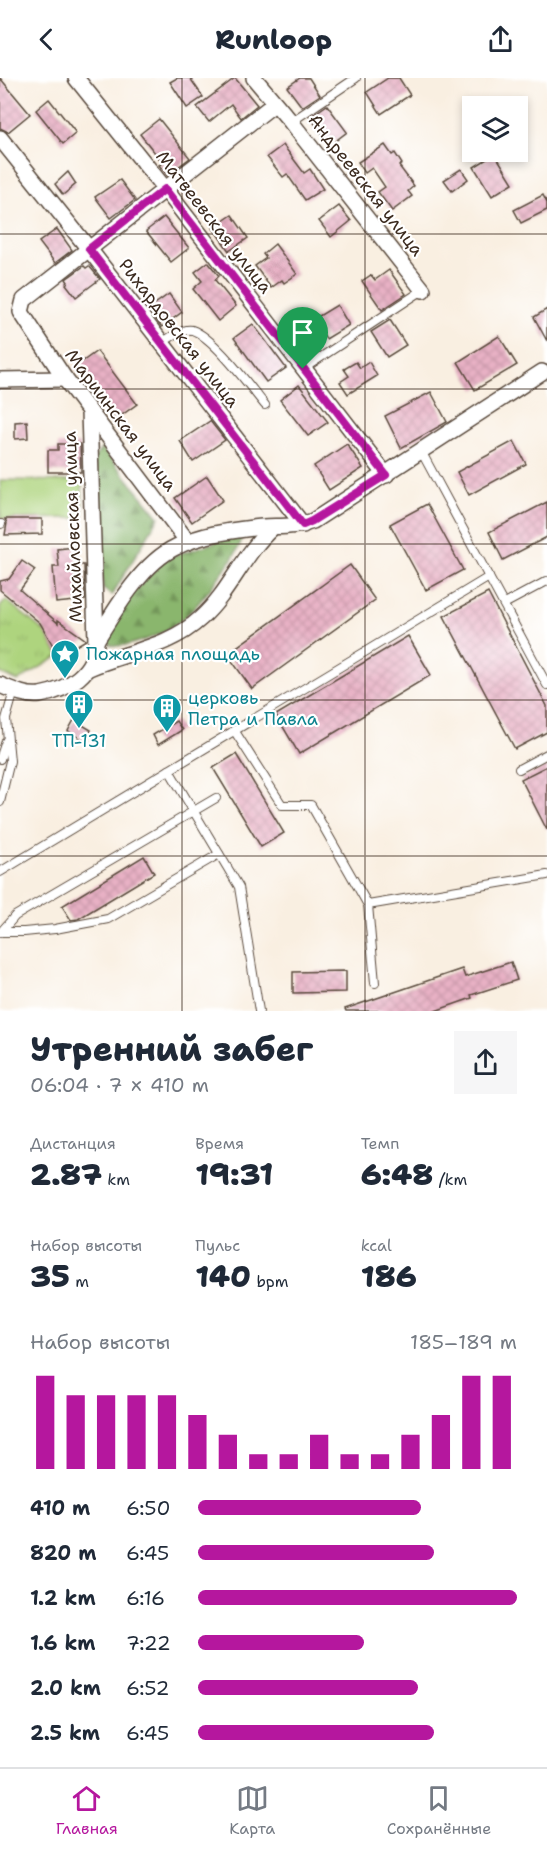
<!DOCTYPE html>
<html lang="ru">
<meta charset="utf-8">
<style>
body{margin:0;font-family:"Shantell Sans",sans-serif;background:#f6f6f7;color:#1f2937;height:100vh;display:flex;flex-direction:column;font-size:22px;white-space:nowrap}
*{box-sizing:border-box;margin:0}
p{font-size:20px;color:#747a83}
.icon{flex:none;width:33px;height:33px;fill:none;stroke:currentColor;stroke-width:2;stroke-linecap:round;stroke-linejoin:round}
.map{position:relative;height:933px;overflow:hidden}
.details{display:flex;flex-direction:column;background:#fff;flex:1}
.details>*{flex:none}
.buttons{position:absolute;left:462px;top:18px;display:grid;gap:12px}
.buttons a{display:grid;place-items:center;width:66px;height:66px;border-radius:0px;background:#fff;box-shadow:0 3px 9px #0003;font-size:30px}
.pin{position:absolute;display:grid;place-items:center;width:51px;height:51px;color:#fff;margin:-62px -26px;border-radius:50% 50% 50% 0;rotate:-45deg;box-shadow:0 0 6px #0007}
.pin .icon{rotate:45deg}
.round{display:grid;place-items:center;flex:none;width:63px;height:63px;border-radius:0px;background:#f6f6f7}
.headline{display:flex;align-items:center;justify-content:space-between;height:102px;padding:0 30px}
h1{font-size:33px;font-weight:800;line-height:45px}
.stats{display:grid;grid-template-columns:repeat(3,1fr);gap:9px;height:102px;padding:6px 30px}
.stats div{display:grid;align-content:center}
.stats b{font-size:30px;font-weight:800}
.stats small{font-size:16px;font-weight:400}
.stats p{font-size:16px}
.chart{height:168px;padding:12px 30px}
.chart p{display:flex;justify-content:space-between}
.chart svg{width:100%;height:108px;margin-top:6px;stroke:#b5179e;stroke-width:6}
ul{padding:0 30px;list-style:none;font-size:20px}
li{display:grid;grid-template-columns:96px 72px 1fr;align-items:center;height:45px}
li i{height:15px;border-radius:8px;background:#b5179e}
header{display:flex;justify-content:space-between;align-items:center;height:78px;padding:0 30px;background:#fff;font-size:27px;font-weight:800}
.tab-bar{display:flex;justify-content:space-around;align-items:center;height:84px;border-top:2px solid #e0e1e3;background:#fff;font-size:16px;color:#747a83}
.tab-bar a{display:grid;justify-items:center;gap:3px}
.tab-bar .on{color:#b5179e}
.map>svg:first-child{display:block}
</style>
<header><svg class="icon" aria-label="back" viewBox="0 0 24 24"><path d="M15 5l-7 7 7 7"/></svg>Runloop<svg class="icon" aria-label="share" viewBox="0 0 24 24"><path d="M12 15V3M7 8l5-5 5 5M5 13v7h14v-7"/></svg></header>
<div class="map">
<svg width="547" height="933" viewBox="0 0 547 933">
<defs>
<pattern id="grass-tufts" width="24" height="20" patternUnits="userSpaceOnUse" patternTransform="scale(1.5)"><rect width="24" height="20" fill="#aed47e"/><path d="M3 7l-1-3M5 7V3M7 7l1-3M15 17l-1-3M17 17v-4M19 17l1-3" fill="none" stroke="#97b66c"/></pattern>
<pattern id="forest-firs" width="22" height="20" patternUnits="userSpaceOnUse" patternTransform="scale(1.5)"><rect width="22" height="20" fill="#8ab66d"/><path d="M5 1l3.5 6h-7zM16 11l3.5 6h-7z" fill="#729459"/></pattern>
<pattern id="building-cross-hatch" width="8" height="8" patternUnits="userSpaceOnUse" patternTransform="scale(1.5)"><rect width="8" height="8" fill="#e8b1c5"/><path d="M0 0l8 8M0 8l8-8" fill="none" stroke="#c898a9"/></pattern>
</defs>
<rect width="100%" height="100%" fill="#fff"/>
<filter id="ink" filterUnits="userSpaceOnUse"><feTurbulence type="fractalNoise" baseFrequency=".0167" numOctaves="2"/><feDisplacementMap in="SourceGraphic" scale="12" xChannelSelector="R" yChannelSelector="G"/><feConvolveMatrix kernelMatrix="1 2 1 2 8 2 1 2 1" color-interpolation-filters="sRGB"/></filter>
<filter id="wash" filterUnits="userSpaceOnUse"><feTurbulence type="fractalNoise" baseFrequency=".008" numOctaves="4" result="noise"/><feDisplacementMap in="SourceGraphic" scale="24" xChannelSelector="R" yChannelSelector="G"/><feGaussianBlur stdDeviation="1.35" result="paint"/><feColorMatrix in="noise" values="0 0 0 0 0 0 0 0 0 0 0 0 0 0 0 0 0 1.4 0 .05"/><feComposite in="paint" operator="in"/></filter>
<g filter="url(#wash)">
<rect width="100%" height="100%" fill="#f9efe1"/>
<polygon fill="url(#grass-tufts)" stroke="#747f4e" stroke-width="1.5" points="6,522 45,554 59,578 18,603 0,595 0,529"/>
<g fill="url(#forest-firs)" stroke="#627046" stroke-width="1.5">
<polygon points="102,370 159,439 112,517 103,511 94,380"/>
<path d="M238,457L242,460C239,472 231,483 224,492C200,526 179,553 138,564C128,567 121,569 111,567L107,561L108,554L132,516L166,480Z"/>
</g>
<polygon fill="#aed47e" stroke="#747f4e" stroke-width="1.5" points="0,402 82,403 83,440 1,441"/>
<g id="blocks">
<g fill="url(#building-cross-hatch)">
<polygon points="0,0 30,36 8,54 0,50"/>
<polygon points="177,0 190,0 203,19 187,30 170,4"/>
<polygon points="235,0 257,27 241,40 231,26 209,44 197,29"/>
<polygon points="300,0 309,0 320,17 302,29 287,9"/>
<polygon points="388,0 399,0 410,17 381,36 367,14"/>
<polygon points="49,21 76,55 63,66 36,32"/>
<polygon points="327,27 347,54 330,67 310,39"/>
<polygon points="159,41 190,80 167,97 159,87 163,85 140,56"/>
<polygon points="283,67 304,95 310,91 323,111 305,122 287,96 283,99 267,79"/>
<polygon points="385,67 392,77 395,75 402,86 399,88 414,108 408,113 412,118 392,133 378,114 385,109 372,90 365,95 358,84"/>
<polygon points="495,76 513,105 492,118 474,89"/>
<polygon points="461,91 468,101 452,113 444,102"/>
<polygon points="68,94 76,106 63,117 55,106"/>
<polygon points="120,102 135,122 111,140 95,119"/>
<polygon points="543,117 547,125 547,132 521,145 514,132"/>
<polygon points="339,128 351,143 331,159 319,143"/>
<polygon points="232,137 248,160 229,173 213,150"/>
<polygon points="164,139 189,170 171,184 146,153"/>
<polygon points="57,151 72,172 55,185 39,164"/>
<polygon points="275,166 297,196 284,205 282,202 271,210 255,188 266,180 263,176"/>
<polygon points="208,184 219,198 215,202 236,228 218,243 193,211 202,203 195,194"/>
<polygon points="84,188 86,190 89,188 100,201 76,219 66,206 68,204 66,201"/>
<polygon points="389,192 406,216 382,232 362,203 371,197 375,202"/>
<polygon points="169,216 182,234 162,249 148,231"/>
<polygon points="337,227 349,247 326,261 314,241"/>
<polygon points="547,231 547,263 534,239"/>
<polygon points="390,242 406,267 387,279 371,254"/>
<polygon points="253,246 286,290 266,304 234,260"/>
<polygon points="499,258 517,287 475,312 458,284"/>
<polygon points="97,273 137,326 115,342 75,289"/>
<polygon points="356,284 360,290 369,284 377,298 348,316 340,304 349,298 344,291"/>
<polygon points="299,307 328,344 308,358 280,322"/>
<polygon points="431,314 447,344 401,370 385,338"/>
<polygon points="27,343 28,360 15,361 15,344"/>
<polygon points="210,343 225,362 193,384 180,363"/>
<polygon points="514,363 526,386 469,417 457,394"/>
<polygon points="58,366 80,366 81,394 48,394 48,372 58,372"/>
<polygon points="347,366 363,390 329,412 314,388"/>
<polygon points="207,398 223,422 192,444 175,420"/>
<polygon points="547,424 547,459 503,482 489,454"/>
<polygon points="427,426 463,492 426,512 390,446"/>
<polygon points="5,441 42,441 42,456 5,457 7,445"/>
<polygon points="75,469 77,487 84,487 85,522 56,525 53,489 59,489 57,471"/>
<polygon points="22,483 35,492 20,512 58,545 58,542 86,562 59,578 40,545 0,512 0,503 9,501"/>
<polygon points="350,487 375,522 252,611 227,576"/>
<polygon points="488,515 547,628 547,654 515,671 444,538"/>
<polygon points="408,558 431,597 299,676 276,637"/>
<polygon points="74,642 91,652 85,663 68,653"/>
<polygon points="176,643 182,652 158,667 153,657"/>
<polygon points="236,676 284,755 261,769 213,690"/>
<polygon points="547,688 547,752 521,701"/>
<polygon points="144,778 154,795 78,841 71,842 62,828"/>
<polygon points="511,884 517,902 471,917 472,920 435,933 346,933 345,931 462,891 465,899"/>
<polygon points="346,893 346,914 293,915 293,894"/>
</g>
</g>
</g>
<g filter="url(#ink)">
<use href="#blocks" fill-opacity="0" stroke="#58483b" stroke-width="1.5"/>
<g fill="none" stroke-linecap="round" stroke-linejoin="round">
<g stroke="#58483b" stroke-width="10">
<g id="service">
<polyline points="291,44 356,0"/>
<path d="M162,265C169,260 183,250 192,252C214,259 250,309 265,327"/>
<polyline points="303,291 423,212"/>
<polyline points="421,373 547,607"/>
<polyline points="0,446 1,446"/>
<polyline points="504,526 547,503"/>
<polyline points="234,652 282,727 311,727 368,827 547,797"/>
<polyline points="0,681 6,663"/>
<polyline points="519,691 547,676"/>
<polyline points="169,692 239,809 259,933"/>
<polyline points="0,724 10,683 6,641 14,613"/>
<polyline points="0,794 489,499"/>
<polyline points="368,827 375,905"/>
<polyline points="1,854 15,838 216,720"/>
<polyline points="1,854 24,854 55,851 108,841 219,776"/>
</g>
</g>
<g stroke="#58483b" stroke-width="18">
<g id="minor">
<polyline points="76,0 165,111 386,397"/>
<polyline points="254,0 291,44 423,212"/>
<polyline points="0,60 89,171 303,447"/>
<polyline points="0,302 65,301"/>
<polyline points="188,464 65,301 21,234 24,222 274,26"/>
<path d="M96,563C115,532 142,485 176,469C199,457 228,453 253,450C273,447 293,451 313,443L542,294"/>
<path d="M89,590C127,574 170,569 201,540C230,514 243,476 272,450"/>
<path d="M0,607C12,612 27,619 40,617C68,612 96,594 96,563L89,333"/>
</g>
</g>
<use href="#service" stroke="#fff" stroke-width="8"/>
<use href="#minor" stroke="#fff" stroke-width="15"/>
</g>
</g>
<g fill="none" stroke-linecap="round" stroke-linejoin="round" filter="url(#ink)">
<g stroke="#fff" stroke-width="12">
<polygon id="route" points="165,111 386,397 312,443 303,447 89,171"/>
</g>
<use href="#route" stroke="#b5179e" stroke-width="8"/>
</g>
<path fill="none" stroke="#3b2a1e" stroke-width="1.5" stroke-opacity="0.55" d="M182,0V933M365,0V933M0,156H547M0,311H547M0,466H547M0,622H547M0,778H547"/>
<defs>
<g id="sight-pin" transform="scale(1.5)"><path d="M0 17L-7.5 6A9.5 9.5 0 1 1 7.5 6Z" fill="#0f9aa8" stroke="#fff"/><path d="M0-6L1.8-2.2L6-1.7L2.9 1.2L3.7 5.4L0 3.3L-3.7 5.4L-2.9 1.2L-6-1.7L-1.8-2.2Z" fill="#fff"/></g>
<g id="building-pin" transform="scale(1.5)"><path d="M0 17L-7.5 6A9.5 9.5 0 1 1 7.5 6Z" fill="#0f9aa8" stroke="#fff"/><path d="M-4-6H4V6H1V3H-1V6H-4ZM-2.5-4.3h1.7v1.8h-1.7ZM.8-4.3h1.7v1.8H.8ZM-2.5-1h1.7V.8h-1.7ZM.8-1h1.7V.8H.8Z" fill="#fff"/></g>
</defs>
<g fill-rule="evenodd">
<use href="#sight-pin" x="65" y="576"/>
<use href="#building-pin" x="79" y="626"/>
<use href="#building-pin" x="167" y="630"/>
</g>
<g text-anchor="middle" stroke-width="4.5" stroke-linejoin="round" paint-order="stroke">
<g font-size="18" fill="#3b2a1e" stroke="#fff">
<text transform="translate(366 107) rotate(52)" y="6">Андреевская улица</text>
<text transform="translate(214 144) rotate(52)" y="6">Матвеевская улица</text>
<text transform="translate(179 255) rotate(52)" y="6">Рихардовская улица</text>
<text transform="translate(121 342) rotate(53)" y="6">Мариинская улица</text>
<text transform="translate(73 449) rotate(-92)" y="6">Михайловская улица</text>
</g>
<g font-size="18" fill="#0d838f" stroke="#fff" text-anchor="start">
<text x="86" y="582">Пожарная площадь</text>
<text x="188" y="626">церковь<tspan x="188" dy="21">Петра и Павла</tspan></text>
<text x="79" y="669" text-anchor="middle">ТП-131</text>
</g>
</g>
</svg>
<div class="buttons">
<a><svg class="icon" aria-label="layers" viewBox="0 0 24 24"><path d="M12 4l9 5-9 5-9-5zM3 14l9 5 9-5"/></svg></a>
</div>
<div class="pin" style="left:303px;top:291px;background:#1e9e55"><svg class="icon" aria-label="arrive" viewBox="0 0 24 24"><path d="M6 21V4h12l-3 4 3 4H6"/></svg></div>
</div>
<section class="details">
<div class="headline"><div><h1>Утренний забег</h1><p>06:04 · 7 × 410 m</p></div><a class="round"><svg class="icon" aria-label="share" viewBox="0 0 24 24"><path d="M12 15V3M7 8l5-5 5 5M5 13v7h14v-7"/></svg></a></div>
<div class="stats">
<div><p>Дистанция</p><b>2.87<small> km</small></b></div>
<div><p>Время</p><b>19:31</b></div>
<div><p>Темп</p><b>6:48<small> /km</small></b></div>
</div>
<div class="stats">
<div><p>Набор высоты</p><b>35<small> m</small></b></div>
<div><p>Пульс</p><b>140<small> bpm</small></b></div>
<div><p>kcal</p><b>186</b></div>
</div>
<div class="chart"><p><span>Набор высоты</span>185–189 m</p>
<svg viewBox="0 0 160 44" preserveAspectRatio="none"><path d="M5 44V6M15 44V14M25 44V14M35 44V14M45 44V14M55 44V22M65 44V30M75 44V38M85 44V38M95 44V30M105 44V38M115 44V38M125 44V30M135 44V22M145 44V6M155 44V6"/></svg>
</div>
<ul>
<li><b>410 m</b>6:50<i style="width:70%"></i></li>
<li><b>820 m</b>6:45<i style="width:74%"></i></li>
<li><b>1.2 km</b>6:16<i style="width:100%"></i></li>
<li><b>1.6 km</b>7:22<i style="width:52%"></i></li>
<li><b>2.0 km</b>6:52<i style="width:69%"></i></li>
<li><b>2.5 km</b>6:45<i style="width:74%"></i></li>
</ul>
</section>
<nav class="tab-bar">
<a class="on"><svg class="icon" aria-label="home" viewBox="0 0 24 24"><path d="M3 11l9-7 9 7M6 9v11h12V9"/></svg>Главная</a>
<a><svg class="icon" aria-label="map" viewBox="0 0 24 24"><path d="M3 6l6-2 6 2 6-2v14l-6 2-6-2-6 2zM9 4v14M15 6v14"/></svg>Карта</a>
<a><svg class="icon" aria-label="saved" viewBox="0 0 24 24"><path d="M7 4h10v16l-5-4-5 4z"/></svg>Сохранённые</a>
</nav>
